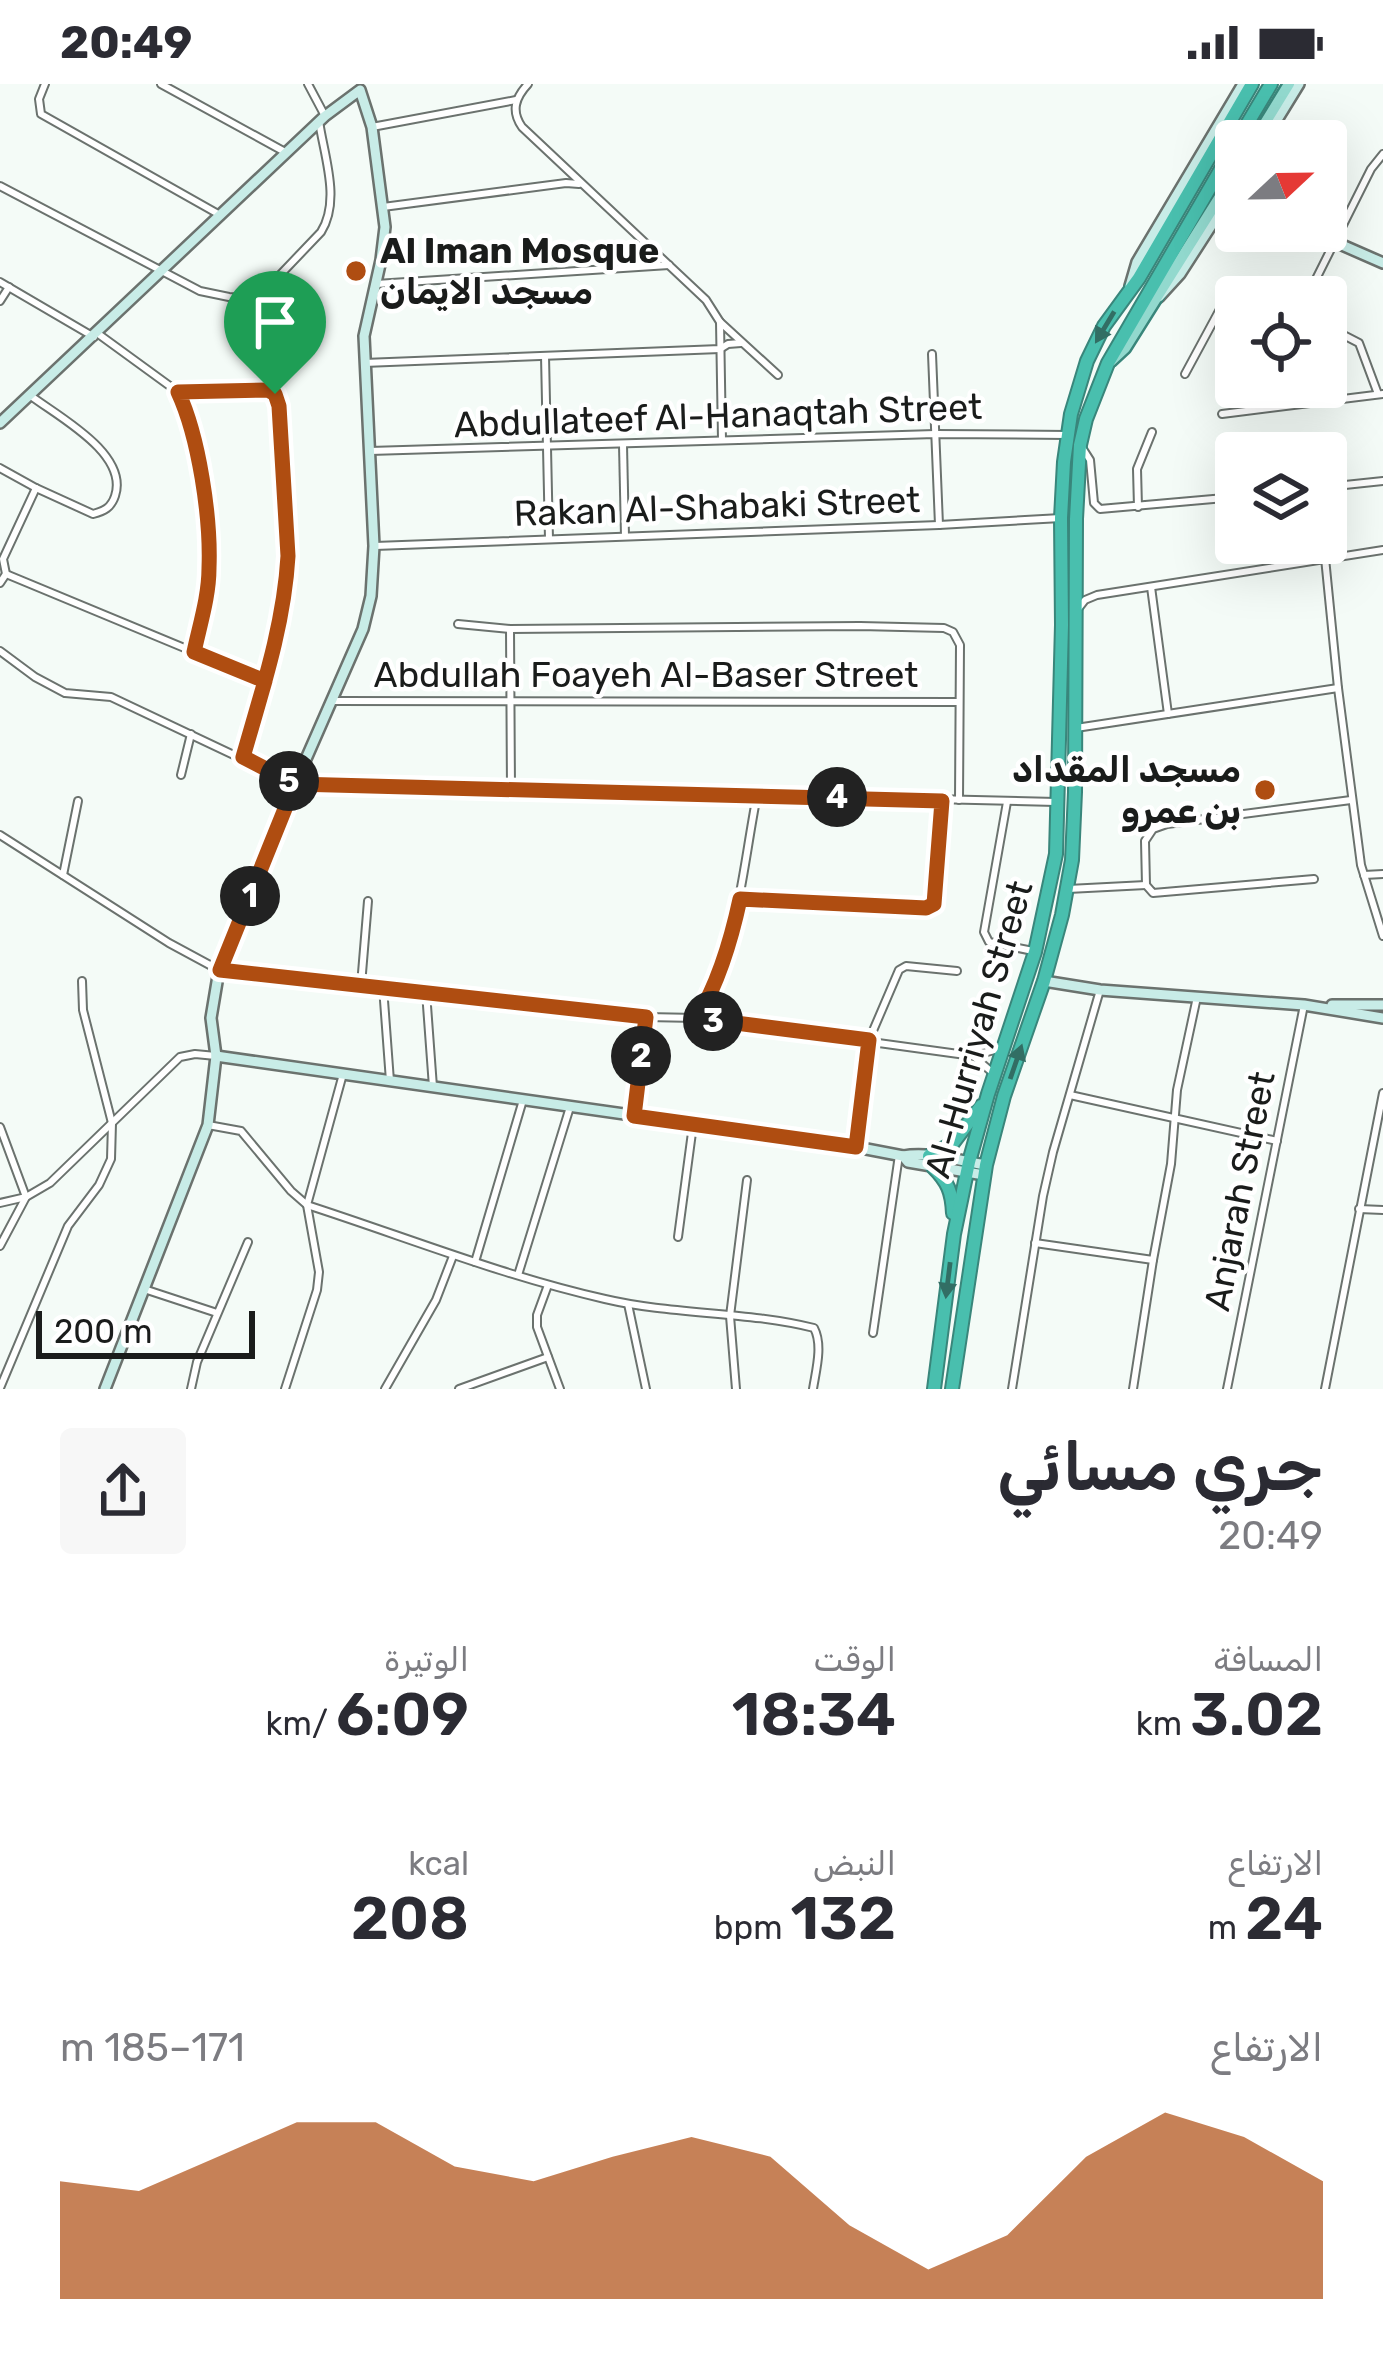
<!DOCTYPE html>
<html lang="ar">
<meta charset="utf-8">
<style>
body{margin:0;font-family:Rubik,"Noto Sans Arabic",sans-serif;background:#f7f7f7;color:#2b2b33;direction:rtl;height:100vh;display:flex;flex-direction:column;font-size:45px;white-space:nowrap}
*{box-sizing:border-box;margin:0}
p{font-size:39px;color:#7c7c81}
.icon{flex:none;width:66px;height:66px;fill:none;stroke:currentColor;stroke-width:2;stroke-linecap:round;stroke-linejoin:round}
.map{position:relative;height:1305px;overflow:hidden;direction:ltr}
.drawer{display:flex;flex-direction:column;background:#fff;flex:1}
.drawer>*{flex:none}
.needle{width:78px;rotate:68deg}
.tools{position:absolute;left:1215px;top:36px;display:grid;gap:24px}
.tools a{display:grid;place-items:center;width:132px;height:132px;border-radius:12px;background:#fff;box-shadow:0 12px 48px #0002;font-size:60px}
.scale{position:absolute;left:36px;bottom:30px;width:219px;box-sizing:border-box;padding-left:12px;border:6px solid #1a1c1b;border-top:0;font-size:33px;line-height:42px;white-space:nowrap;color:#1a1c1b;-webkit-text-stroke:9px #fff;paint-order:stroke}
.pin{position:absolute;display:grid;place-items:center;width:102px;height:102px;color:#fff;margin:-123px -51px;border-radius:50% 50% 50% 0;rotate:-45deg;box-shadow:0 0 12px #0007}
.pin .icon{rotate:45deg}
.km{position:absolute;width:60px;height:60px;margin:-30px;border-radius:50%;background:#222;color:#fff;font-size:33px;line-height:60px;text-align:center}
.round{display:grid;place-items:center;flex:none;width:126px;height:126px;border-radius:12px;background:#f7f7f7}
.headline{display:flex;align-items:center;justify-content:space-between;height:204px;padding:0 60px}
h1{font-size:66px;font-weight:600;line-height:90px}
.stats{display:grid;grid-template-columns:repeat(3,1fr);gap:18px;height:204px;padding:12px 60px}
.stats div{display:grid;align-content:center}
.stats b{font-size:60px;font-weight:600}
.stats small{font-size:33px;font-weight:400}
.stats p{font-size:33px}
.chart{height:336px;padding:24px 60px}
.chart p{display:flex;justify-content:space-between}
.chart svg{width:100%;height:216px;margin-top:12px;fill:#af4d11;opacity:.7}
.status{display:flex;justify-content:space-between;align-items:center;height:84px;padding:0 60px;background:#fff;direction:ltr}
.status svg{height:33px;fill:currentColor}
.map>svg:first-child{display:block}
</style>
<div class="status"><b>20:49</b><svg viewBox="0 0 49 12"><path d="M0 12V9h3v3zM5 12V6h3v6zM10 12V3h3v9zM15 12V0h3v12zM26 1h20v11H26zM47 4h2v5h-2z"/></svg></div>
<div class="map">
<svg width="1383" height="1305" viewBox="0 0 1383 1305">
<rect width="100%" height="100%" fill="#f4fbf7"/>
<g fill="none" stroke-linecap="round" stroke-linejoin="round">
<g stroke="#6b726e" stroke-width="10">
<g id="street">
<polyline points="45,0 39,15 41,30 220,131"/>
<polyline points="161,0 285,68"/>
<polyline points="308,0 325,32"/>
<path d="M528,0C515,14 511,27 522,43L706,216L720,238L722,356"/>
<polyline points="372,43 516,16"/>
<polyline points="0,102 200,207 229,213 304,215"/>
<polyline points="383,123 566,99 579,100"/>
<polyline points="0,198 94,253"/>
<polyline points="376,200 669,181"/>
<polyline points="1307,213 1371,85 1383,70"/>
<path d="M258,214L321,148C341,116 324,72 319,37"/>
<polyline points="0,217 9,203"/>
<polyline points="720,238 778,291"/>
<polyline points="1326,242 1359,259 1378,310"/>
<polyline points="97,249 178,308 186,328 202,401 210,485 194,568"/>
<polyline points="932,270 939,441"/>
<polyline points="545,272 549,455"/>
<polyline points="364,279 720,265 728,260 741,259"/>
<polyline points="1185,290 1226,214 1234,209 1254,213"/>
<polyline points="178,308 268,306 275,310 279,322 286,491 279,540 243,673"/>
<polyline points="1222,330 1383,310"/>
<polyline points="623,361 625,452"/>
<polyline points="1081,362 1090,376 1094,419 1100,425 1236,413"/>
<polyline points="370,367 935,350 1068,351"/>
<path d="M0,384L36,404L93,430C104,427 111,424 115,412C129,370 59,333 31,312"/>
<polyline points="1326,403 1383,397"/>
<polyline points="1138,423 1137,385 1152,348"/>
<polyline points="1288,459 1291,479"/>
<polyline points="375,462 939,441 1061,434"/>
<polyline points="1325,474 1338,604 1361,781 1383,852"/>
<polyline points="6,490 3,475 36,404"/>
<polyline points="0,499 6,490 264,597"/>
<polyline points="1151,503 1168,630"/>
<polyline points="1078,525 1085,516 1097,511 1383,466"/>
<polyline points="458,540 510,545 860,542 944,544 953,548 960,561 959,716"/>
<polyline points="510,545 511,706"/>
<polyline points="0,567 35,593 65,609 111,613 295,700 1056,718"/>
<polyline points="333,617 959,618"/>
<polyline points="1076,644 1338,604"/>
<polyline points="181,691 191,650"/>
<polyline points="1007,718 984,848 989,858 1033,867"/>
<polyline points="0,751 169,859 219,886 646,933 697,934 973,972 1001,964"/>
<polyline points="63,791 78,717"/>
<polyline points="1364,791 1383,790"/>
<polyline points="1314,795 1153,809 1146,801 1145,757 1153,745 1167,740 1351,716"/>
<polyline points="1068,805 1146,801"/>
<polyline points="740,815 930,822 936,816 942,717"/>
<polyline points="361,901 368,817"/>
<polyline points="383,903 390,997"/>
<polyline points="426,908 433,1003"/>
<path d="M697,934C738,867 742,787 757,711"/>
<polyline points="973,972 993,989"/>
<polyline points="1070,1011 1277,1057"/>
<polyline points="634,1030 646,933"/>
<path d="M208,1041L241,1047L291,1107L307,1121C406,1153 503,1192 605,1215C673,1231 746,1227 814,1244C823,1261 816,1286 813,1305"/>
<polyline points="0,1043 26,1113 0,1162"/>
<polyline points="856,1061 869,956 899,886 906,882 957,887"/>
<polyline points="0,1119 26,1113 50,1099 180,973 195,970 216,972"/>
<polyline points="1359,1125 1383,1126"/>
<polyline points="678,1153 693,1041"/>
<polyline points="1035,1159 1153,1176"/>
<polyline points="475,1178 523,1016"/>
<polyline points="518,1191 570,1023"/>
<polyline points="548,1201 537,1231 537,1243 560,1305"/>
<polyline points="144,1205 217,1229"/>
<polyline points="628,1220 646,1305"/>
<polyline points="873,1249 899,1071"/>
<polyline points="0,1304 68,1142 99,1101 111,1075 112,1039 83,926 82,897"/>
<polyline points="191,1305 197,1278 248,1158"/>
<polyline points="285,1305 317,1206 319,1188 307,1121 343,990"/>
<polyline points="385,1305 436,1216 453,1172"/>
<polyline points="459,1305 548,1273"/>
<polyline points="736,1305 730,1232 747,1096"/>
<polyline points="1012,1305 1043,1112 1053,1068 1100,906"/>
<polyline points="1133,1305 1153,1176 1171,1080 1177,1006 1197,913"/>
<polyline points="1227,1305 1304,921"/>
<polyline points="1325,1305 1383,1009"/>
</g>
</g>
<g stroke="#6b726e" stroke-width="14">
<g id="secondary">
<polyline points="1264,57 1299,0"/>
<polyline points="1310,147 1383,179"/>
<polyline points="1130,202 1137,178 1243,0"/>
<polyline points="1159,213 1180,190 1236,103"/>
<polyline points="0,339 325,32 360,6 372,43 385,143 381,176 364,252 374,462 371,512 363,545 295,700 219,886 211,934 216,972 208,1041 105,1305"/>
<polyline points="1044,897 1100,906 1304,921 1383,934"/>
<polyline points="1332,921 1383,921"/>
<polyline points="216,972 856,1063 903,1072 908,1078 984,1091"/>
<path d="M903,1072C929,1067 960,1077 986,1081"/>
</g>
</g>
<g stroke="#39867b" stroke-width="15">
<g id="primary">
<polyline points="1254,57 1289,0"/>
<polyline points="1111,277 1125,264 1236,87"/>
</g>
</g>
<g stroke="#39867b" stroke-width="16">
<g id="highway">
<polyline points="1237,57 1271,0"/>
<polyline points="929,1072 953,1059 981,1022"/>
<path d="M933,1083C948,1098 952,1108 953,1129"/>
<polyline points="934,1305 954,1150 969,1078 988,1010 1035,868 1056,770 1062,541 1061,434 1064,378 1071,330 1087,277 1104,242 1139,194 1252,0"/>
<polyline points="952,1305 986,1081 1004,1012 1044,897 1062,831 1072,776 1075,708 1076,435 1080,361 1086,335 1108,279 1236,59"/>
</g>
</g>
<use href="#street" stroke="#fff" stroke-width="6"/>
<use href="#secondary" stroke="#c8ece7" stroke-width="9"/>
<use href="#primary" stroke="#92d9ce" stroke-width="10"/>
<use href="#highway" stroke="#49bfae" stroke-width="12"/>
</g>
<defs><path id="oneway-solid" d="M-6-.8H1V-3.2L6.5 0L1 3.2V.8H-6Z" transform="scale(3)"/></defs>
<g fill="#326e64">
<use href="#oneway-solid" transform="translate(1105 243) rotate(121)"/>
<use href="#oneway-solid" transform="translate(1016 978) rotate(-71)"/>
<use href="#oneway-solid" transform="translate(948 1196) rotate(97)"/>
</g>
<g fill="none" stroke-linecap="round" stroke-linejoin="round">
<g stroke="#fff" stroke-width="24">
<path id="route" d="M275,310L279,322L288,472C284,541 262,607 243,673L295,700L220,886L646,933L634,1032L856,1063L869,956L697,934C719,898 731,857 740,815L926,824L934,820L942,717L295,700L243,673L265,597L194,568C200,540 209,512 209,484C211,434 199,353 178,308L268,306L275,310"/>
</g>
<use href="#route" stroke="#af4d11" stroke-width="15"/>
</g>
<g fill="#af4d11" stroke="#fff" stroke-width="4.5">
<circle cx="356" cy="187" r="12"/>
<circle cx="1265" cy="706" r="12"/>
</g>
<g text-anchor="middle" stroke-width="9" stroke-linejoin="round" paint-order="stroke">
<g font-size="36" font-weight="bold" fill="#1a1c1b" stroke="#fff" text-anchor="start">
<text x="380" y="179">Al Iman Mosque<tspan x="380" dy="41">مسجد الايمان</tspan></text>
<text x="1241" y="698" text-anchor="end">مسجد المقداد<tspan x="1241" dy="41">بن عمرو</tspan></text>
</g>
<g font-size="36" fill="#1a1c1b" stroke="#fff">
<text transform="translate(718 331) rotate(-2)" y="13">Abdullateef Al-Hanaqtah Street</text>
<text transform="translate(717 422) rotate(-2)" y="13">Rakan Al-Shabaki Street</text>
<text x="646" y="603">Abdullah Foayeh Al-Baser Street</text>
<text transform="translate(978 945) rotate(-74)" y="13">Al-Hurriyah Street</text>
<text transform="translate(1239 1107) rotate(-79)" y="13">Anjarah Street</text>
</g>
</g>
</svg>
<div class="tools">
<a><svg class="needle" viewBox="-14 -14 28 28"><path d="M0-13l5 13h-10z" fill="#e53935"/><path d="M0 13l5-13h-10z" fill="#7c7c81"/></svg></a>
<a><svg class="icon" aria-label="locate" viewBox="0 0 24 24"><circle cx="12" cy="12" r="6"/><path d="M12 2v4M12 18v4M2 12h4M18 12h4"/></svg></a>
<a><svg class="icon" aria-label="layers" viewBox="0 0 24 24"><path d="M12 4l9 5-9 5-9-5zM3 14l9 5 9-5"/></svg></a>
</div>
<div class="scale">200 m</div>
<div class="pin" style="left:275px;top:310px;background:#1e9e55"><svg class="icon" aria-label="arrive" viewBox="0 0 24 24"><path d="M6 21V4h12l-3 4 3 4H6"/></svg></div>
<b class="km" style="left:250px;top:812px">1</b>
<b class="km" style="left:641px;top:972px">2</b>
<b class="km" style="left:713px;top:937px">3</b>
<b class="km" style="left:837px;top:713px">4</b>
<b class="km" style="left:289px;top:697px">5</b>
</div>
<section class="drawer">
<div class="headline"><div><h1>جري مسائي</h1><p>20:49</p></div><a class="round"><svg class="icon" aria-label="share" viewBox="0 0 24 24"><path d="M12 15V3M7 8l5-5 5 5M5 13v7h14v-7"/></svg></a></div>
<div class="stats">
<div><p>المسافة</p><b>3.02<small> km</small></b></div>
<div><p>الوقت</p><b>18:34</b></div>
<div><p>الوتيرة</p><b>6:09<small> /km</small></b></div>
</div>
<div class="stats">
<div><p>الارتفاع</p><b>24<small> m</small></b></div>
<div><p>النبض</p><b>132<small> bpm</small></b></div>
<div><p>kcal</p><b>208</b></div>
</div>
<div class="chart"><p><span>الارتفاع</span>171–185 m</p>
<svg viewBox="0 0 160 44" preserveAspectRatio="none"><path d="M0 44V20L10 22L20 15L30 8L40 8L50 17L60 20L70 15L80 11L90 15L100 29L110 38L120 31L130 15L140 6L150 11L160 20V44z"/></svg>
</div>
</section>
